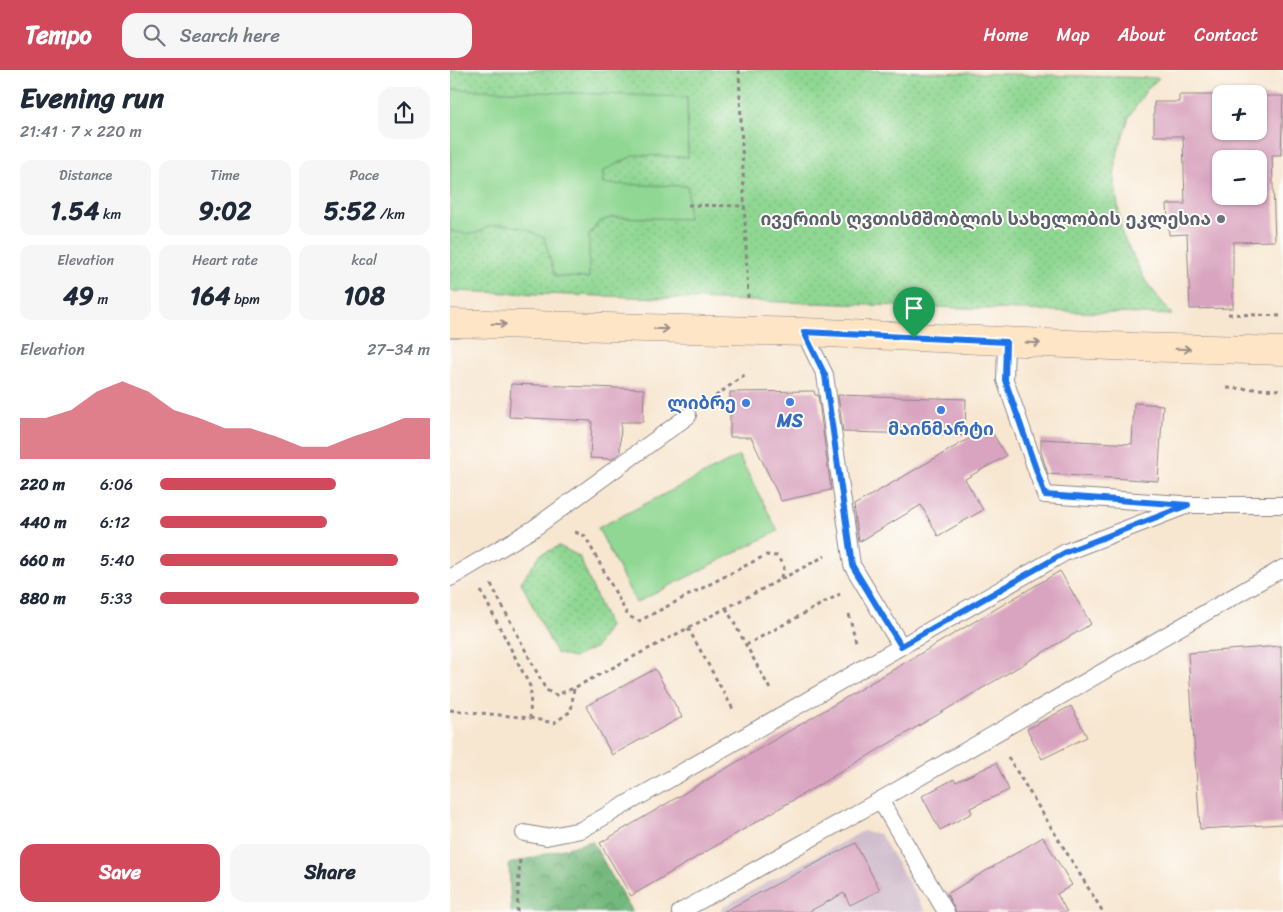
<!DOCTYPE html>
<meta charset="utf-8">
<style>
body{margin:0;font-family:Sriracha,"Noto Sans Georgian",sans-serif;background:#f6f6f7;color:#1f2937;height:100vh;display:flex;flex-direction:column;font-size:19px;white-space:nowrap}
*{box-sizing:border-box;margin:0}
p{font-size:16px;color:#747a83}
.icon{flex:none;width:28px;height:28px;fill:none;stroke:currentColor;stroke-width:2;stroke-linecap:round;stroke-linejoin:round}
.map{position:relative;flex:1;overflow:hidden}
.panel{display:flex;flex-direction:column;background:#fff;width:450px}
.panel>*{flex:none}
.tools{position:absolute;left:762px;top:15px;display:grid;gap:10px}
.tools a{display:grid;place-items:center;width:55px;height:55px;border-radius:10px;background:#fff;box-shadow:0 1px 4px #0004;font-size:25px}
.pin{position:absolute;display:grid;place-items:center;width:42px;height:42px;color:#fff;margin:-51px -21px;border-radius:50% 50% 50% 0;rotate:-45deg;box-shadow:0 0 5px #0007}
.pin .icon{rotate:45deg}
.round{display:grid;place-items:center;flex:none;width:52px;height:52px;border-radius:15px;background:#f6f6f7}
.head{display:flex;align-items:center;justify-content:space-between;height:85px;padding:0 20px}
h1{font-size:28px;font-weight:700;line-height:38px}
.metrics{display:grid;grid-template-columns:repeat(3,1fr);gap:8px;height:85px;padding:5px 20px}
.metrics div{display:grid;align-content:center;border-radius:12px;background:#f6f6f7;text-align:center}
.metrics b{font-size:25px;font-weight:700}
.metrics small{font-size:14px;font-weight:400}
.metrics p{font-size:14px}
.chart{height:140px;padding:10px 20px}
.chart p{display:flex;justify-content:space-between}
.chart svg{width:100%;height:90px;margin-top:5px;fill:#d1495b;opacity:.7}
.action{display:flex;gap:10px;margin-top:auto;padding:10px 20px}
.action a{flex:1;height:58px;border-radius:15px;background:#d1495b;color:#fff;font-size:20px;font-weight:700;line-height:58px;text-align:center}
.action a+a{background:#f6f6f7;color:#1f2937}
ul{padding:0 20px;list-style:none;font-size:16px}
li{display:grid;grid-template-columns:80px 60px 1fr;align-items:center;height:38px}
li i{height:12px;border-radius:6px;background:#d1495b}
header{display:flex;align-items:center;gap:30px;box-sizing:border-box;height:70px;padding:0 25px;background:#d1495b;color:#fff}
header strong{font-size:24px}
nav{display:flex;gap:28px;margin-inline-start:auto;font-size:18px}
.search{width:350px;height:45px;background:#f6f6f7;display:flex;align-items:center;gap:12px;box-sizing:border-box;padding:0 18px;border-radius:15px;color:#747a83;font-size:19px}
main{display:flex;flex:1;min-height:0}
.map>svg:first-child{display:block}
</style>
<header>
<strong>Tempo</strong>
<div class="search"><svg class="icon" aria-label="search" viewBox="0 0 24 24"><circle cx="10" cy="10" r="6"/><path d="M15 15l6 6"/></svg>Search here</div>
<nav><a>Home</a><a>Map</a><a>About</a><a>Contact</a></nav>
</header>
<main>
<section class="panel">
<div class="head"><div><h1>Evening run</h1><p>21:41 · 7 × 220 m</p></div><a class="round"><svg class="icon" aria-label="share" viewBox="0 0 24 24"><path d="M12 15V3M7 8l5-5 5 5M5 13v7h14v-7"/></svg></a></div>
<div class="metrics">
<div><p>Distance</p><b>1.54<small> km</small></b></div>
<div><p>Time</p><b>9:02</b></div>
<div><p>Pace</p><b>5:52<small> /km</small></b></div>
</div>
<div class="metrics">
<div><p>Elevation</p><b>49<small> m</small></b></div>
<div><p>Heart rate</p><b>164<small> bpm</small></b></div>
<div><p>kcal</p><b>108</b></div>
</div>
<div class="chart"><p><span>Elevation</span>27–34 m</p>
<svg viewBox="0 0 160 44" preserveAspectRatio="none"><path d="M0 44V24L10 24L20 20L30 11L40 6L50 11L60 20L70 24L80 29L90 29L100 33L110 38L120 38L130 33L140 29L150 24L160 24V44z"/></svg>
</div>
<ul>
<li><b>220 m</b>6:06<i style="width:65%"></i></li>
<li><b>440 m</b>6:12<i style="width:62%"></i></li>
<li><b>660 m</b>5:40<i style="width:88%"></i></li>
<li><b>880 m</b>5:33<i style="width:96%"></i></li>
</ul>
<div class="action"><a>Save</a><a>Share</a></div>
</section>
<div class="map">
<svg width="833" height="842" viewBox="0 0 833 842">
<defs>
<pattern id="forest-crowns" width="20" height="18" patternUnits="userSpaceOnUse" patternTransform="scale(1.25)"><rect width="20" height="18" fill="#73b87c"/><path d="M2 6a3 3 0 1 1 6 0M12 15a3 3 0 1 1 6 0" fill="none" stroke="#5e9567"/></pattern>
<pattern id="park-dots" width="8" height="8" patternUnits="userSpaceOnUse" patternTransform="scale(1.25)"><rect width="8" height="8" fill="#8fd792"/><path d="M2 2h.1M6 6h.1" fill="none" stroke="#7bb87f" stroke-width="1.8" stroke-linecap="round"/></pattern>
</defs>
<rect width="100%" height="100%" fill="#fdfcf7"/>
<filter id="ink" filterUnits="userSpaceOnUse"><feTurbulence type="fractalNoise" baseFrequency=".02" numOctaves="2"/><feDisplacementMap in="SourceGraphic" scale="10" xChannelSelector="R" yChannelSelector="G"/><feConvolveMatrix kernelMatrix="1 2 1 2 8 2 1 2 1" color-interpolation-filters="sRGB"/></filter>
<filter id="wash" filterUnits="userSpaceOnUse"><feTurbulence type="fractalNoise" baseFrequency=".0096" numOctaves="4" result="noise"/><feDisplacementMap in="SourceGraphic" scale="20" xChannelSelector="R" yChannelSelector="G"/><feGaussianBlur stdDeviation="1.12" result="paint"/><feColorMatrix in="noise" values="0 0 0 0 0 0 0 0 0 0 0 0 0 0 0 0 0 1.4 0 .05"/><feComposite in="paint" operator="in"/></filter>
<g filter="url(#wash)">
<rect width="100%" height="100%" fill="#f7e6d0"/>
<polygon fill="#d0bdce" points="413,761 430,764 476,842 270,842 274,836"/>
<polygon fill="url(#forest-crowns)" stroke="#4a6d5c" points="142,771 182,842 61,842 59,794"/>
<g fill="url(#park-dots)" stroke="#587c66">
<polygon points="0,0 403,0 709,8 697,19 679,47 668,81 664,107 672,164 695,210 722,245 0,221"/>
<polygon points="109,476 129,486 159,556 146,577 123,588 106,583 71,512 90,485"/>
</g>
<g fill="#8fd792" stroke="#587c66">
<path d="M0,19L237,27L238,87L185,85L153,101V114L238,116V149L163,147L149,152L139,165V208L105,206L94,168C79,159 60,152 41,156C37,156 34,159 31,161C21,166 10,163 0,160Z"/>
<polygon points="289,386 328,461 186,533 148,458"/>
</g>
<g id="blocks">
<g fill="#d9a4c0" fill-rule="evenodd">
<path d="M729,25H771V61H809V26H833L831,85H822L825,171L783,172V238L740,239L737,164L719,165L717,134H735L733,66H704V32H729ZM771,89H809V126H771Z"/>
<polygon points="61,314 194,319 193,352 171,352 170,383 162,389 140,388 142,351 59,347"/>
<polygon points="364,321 365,325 368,325 381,420 331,431 301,367 280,367 280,322"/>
<polygon points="388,325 516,329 515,365 393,362"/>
<polygon points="684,333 713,335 708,411 598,404 591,382 591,369 682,374"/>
<polygon points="539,357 556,386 515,409 533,440 488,466 471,435 409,472 404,435"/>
<polygon points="610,501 641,554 181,826 150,773"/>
<polygon points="831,576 833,754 750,759 738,583"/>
<polygon points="205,599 232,647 162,685 136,636"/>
<polygon points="621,636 637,667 592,689 577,659"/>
<polygon points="546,693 559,720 520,738 522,743 490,760 472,726 504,709 506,712"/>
<polygon points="593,767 622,815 607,824 617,842 506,842 497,824"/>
<polygon points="405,773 430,820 400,835 394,823 358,842 273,842"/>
</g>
</g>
</g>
<g filter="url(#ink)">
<use href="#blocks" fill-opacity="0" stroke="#8c8486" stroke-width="1"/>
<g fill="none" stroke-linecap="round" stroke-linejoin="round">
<g stroke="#8c8486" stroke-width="18">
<g id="service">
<polyline points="354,262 375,305 402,495 451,576"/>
<polyline points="556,272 555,310 595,425 732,434"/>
<polyline points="0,508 83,459 238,346"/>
<polyline points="430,730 496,842"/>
<polyline points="74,763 96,767 131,760 616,482 738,435 833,435"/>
<polyline points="230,842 430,730 833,498"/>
</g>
</g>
<g stroke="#8c8486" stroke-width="29">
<polyline id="secondary" points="0,253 354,262 684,277 833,281"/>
</g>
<g stroke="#8c8486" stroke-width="3" stroke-dasharray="4 4" stroke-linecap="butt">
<polyline points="289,0 298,228"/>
<polyline points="238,135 295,136"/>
<polyline points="778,244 833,246"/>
<polyline points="777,318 833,320"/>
<polyline points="259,331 297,303"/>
<polyline points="125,462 135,466 178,546 189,551 316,485 327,486 334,497 330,510"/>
<polyline points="41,514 96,620 106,625 124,618 375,486"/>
<polyline points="31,521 81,618 80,648"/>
<polyline points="276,538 321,621"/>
<polyline points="399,544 406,572"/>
<polyline points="238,558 284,641"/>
<polyline points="296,575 390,524"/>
<polyline points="0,640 80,648 104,653 121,641 124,618"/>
<polyline points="558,687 653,842"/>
<polyline points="67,842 70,788"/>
</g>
<use href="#service" stroke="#fff" stroke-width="16"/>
<use href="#secondary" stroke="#fee5c5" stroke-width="28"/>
</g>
<defs><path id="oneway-shaft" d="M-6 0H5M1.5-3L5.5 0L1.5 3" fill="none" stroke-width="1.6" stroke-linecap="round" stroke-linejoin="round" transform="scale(1.25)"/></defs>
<g stroke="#9b8d87">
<use href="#oneway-shaft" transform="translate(49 254) rotate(2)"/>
<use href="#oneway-shaft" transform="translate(211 259) rotate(2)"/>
<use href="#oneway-shaft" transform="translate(583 273) rotate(3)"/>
<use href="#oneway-shaft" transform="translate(733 279) rotate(1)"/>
</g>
</g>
<g fill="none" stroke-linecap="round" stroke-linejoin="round" filter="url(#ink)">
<g stroke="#fff" stroke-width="10">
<polygon id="route" points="354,262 556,272 555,310 595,425 738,435 616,482 451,576 402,495 375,305"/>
</g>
<use href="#route" stroke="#1a73e8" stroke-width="6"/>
</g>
<circle fill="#6b7280" stroke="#fdfcf7" stroke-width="2" cx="771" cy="149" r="5"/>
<g fill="#3f7fe0" stroke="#fdfcf7" stroke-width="2">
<circle cx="340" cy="332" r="5"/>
<circle cx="296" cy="333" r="5"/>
<circle cx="491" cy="340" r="5"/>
</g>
<g text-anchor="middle" stroke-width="4" stroke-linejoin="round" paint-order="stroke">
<g font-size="18" font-weight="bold" fill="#5b616d" stroke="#fdfcf7" text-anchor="end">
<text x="761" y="155">ივერიის ღვთისმშობლის სახელობის ეკლესია</text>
</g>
<g font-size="18" font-weight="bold" fill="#366cbe" stroke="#fdfcf7">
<text x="286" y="339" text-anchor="end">ლიბრე</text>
<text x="340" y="357">MS</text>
<text x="491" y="365">მაინმარტი</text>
</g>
</g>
</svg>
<div class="tools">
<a>+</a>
<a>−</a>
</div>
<div class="pin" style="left:464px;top:268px;background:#1e9e55"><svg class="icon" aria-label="arrive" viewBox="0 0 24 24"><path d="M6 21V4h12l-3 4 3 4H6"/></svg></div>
</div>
</main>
